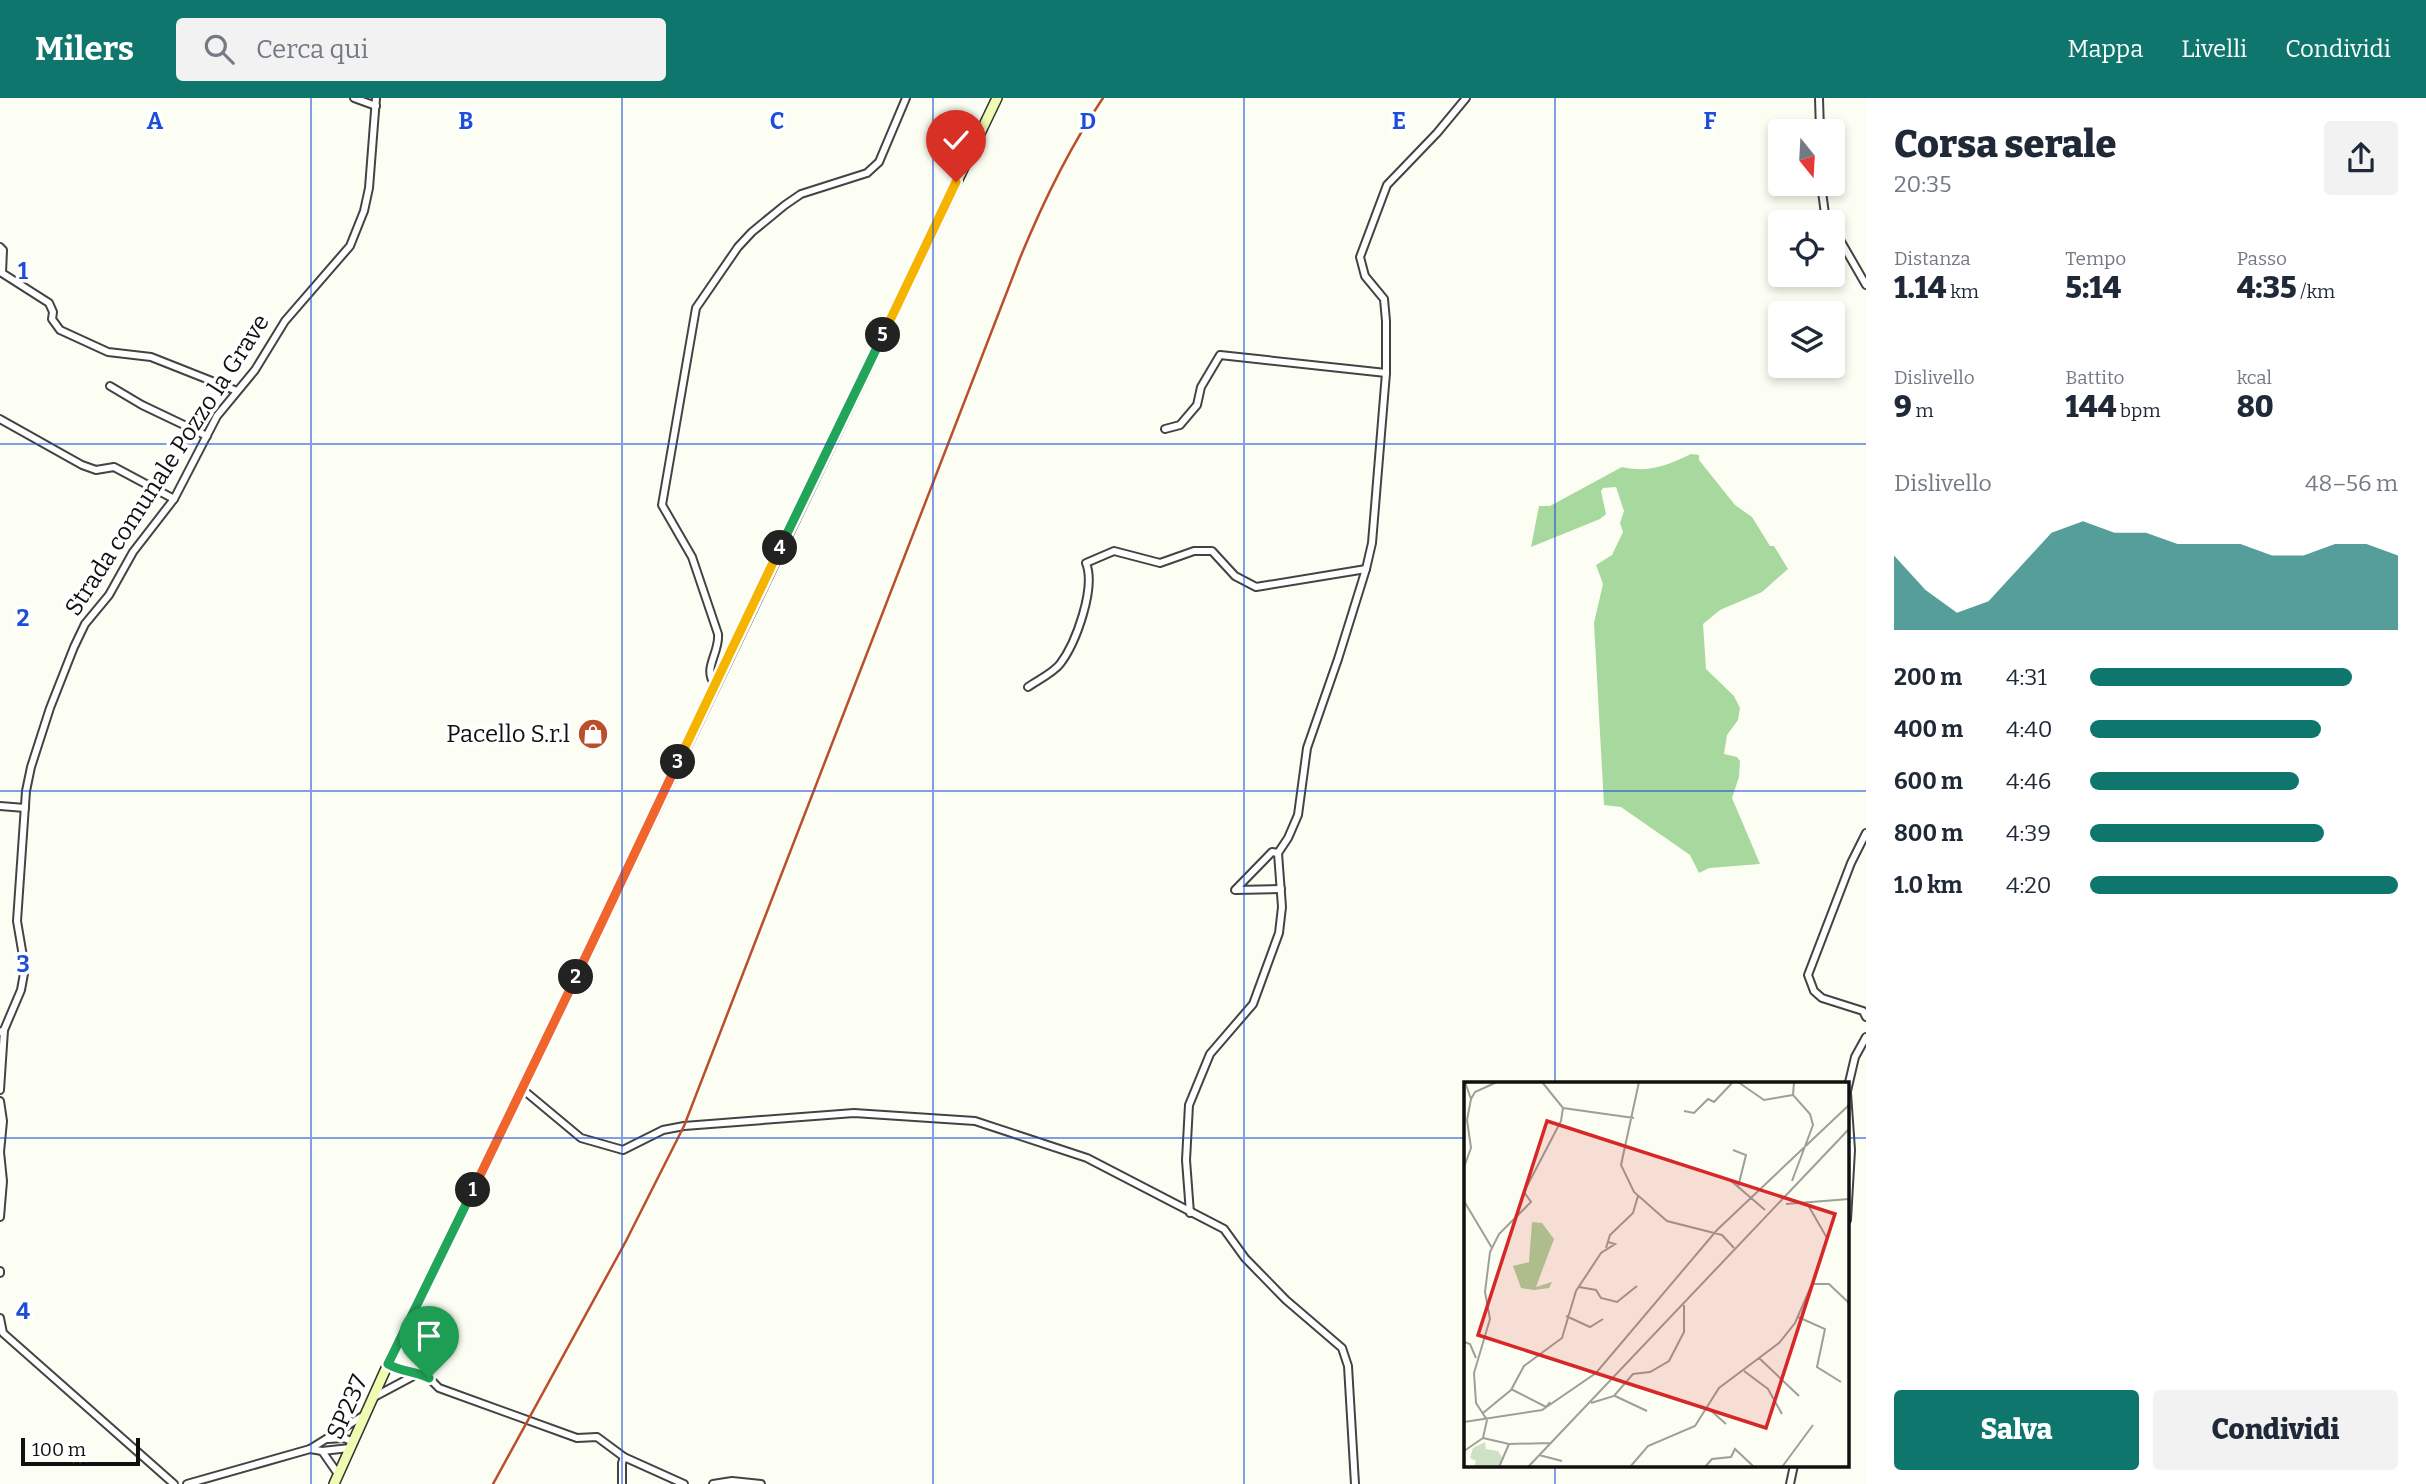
<!DOCTYPE html>
<html lang="it">
<meta charset="utf-8">
<style>
body{margin:0;font-family:Bitter,serif;background:#f2f2f3;color:#1f2937;height:100vh;display:flex;flex-direction:column;font-size:26px;white-space:nowrap}
*{box-sizing:border-box;margin:0}
p{font-size:23px;color:#747a83}
.icon{flex:none;width:38px;height:38px;fill:none;stroke:currentColor;stroke-width:2;stroke-linecap:round;stroke-linejoin:round}
.map{position:relative;flex:1;overflow:hidden}
.sheet{display:flex;flex-direction:column;background:#fff;width:560px}
.sheet>*{flex:none}
.needle{width:46px;rotate:162deg}
.fabs{position:absolute;left:1768px;top:21px;display:grid;gap:14px}
.fabs a{display:grid;place-items:center;width:77px;height:77px;border-radius:7px;background:#fff;box-shadow:0 4px 10px #0003;font-size:35px}
.scale{position:absolute;left:21px;bottom:18px;width:119px;box-sizing:border-box;padding-left:7px;border:4px solid #101010;border-top:0;font-size:19px;line-height:24px;white-space:nowrap;color:#101010;-webkit-text-stroke:5px #fff;paint-order:stroke}
.pin{position:absolute;display:grid;place-items:center;width:60px;height:60px;color:#fff;margin:-72px -30px;border-radius:50% 50% 50% 0;rotate:-45deg;box-shadow:0 0 7px #0007}
.pin .icon{rotate:45deg}
.km{position:absolute;width:35px;height:35px;margin:-18px;border-radius:50%;background:#222;color:#fff;font-size:19px;line-height:35px;text-align:center}
.round{display:grid;place-items:center;flex:none;width:74px;height:74px;border-radius:7px;background:#f2f2f3}
.summary{display:flex;align-items:center;justify-content:space-between;height:119px;padding:0 28px}
h1{font-size:38px;font-weight:800;line-height:52px}
.figures{display:grid;grid-template-columns:repeat(3,1fr);gap:10px;height:119px;padding:7px 28px}
.figures div{display:grid;align-content:center}
.figures b{font-size:30px;font-weight:800}
.figures small{font-size:19px;font-weight:400}
.figures p{font-size:19px}
.chart{height:196px;padding:14px 28px}
.chart p{display:flex;justify-content:space-between}
.chart svg{width:100%;height:126px;margin-top:7px;fill:#0f766e;opacity:.7}
.cta{display:flex;gap:14px;margin-top:auto;padding:14px 28px}
.cta a{flex:1;height:80px;border-radius:7px;background:#0f766e;color:#fff;font-size:28px;font-weight:800;line-height:80px;text-align:center}
.cta a+a{background:#f2f2f3;color:#1f2937}
ul{padding:0 28px;list-style:none;font-size:23px}
li{display:grid;grid-template-columns:112px 84px 1fr;align-items:center;height:52px}
li i{height:18px;border-radius:9px;background:#0f766e}
header{display:flex;align-items:center;gap:42px;box-sizing:border-box;height:98px;padding:0 35px;background:#0f766e;color:#fff}
header strong{font-size:33px}
nav{display:flex;gap:38px;margin-inline-start:auto;font-size:24px}
.search{width:490px;height:63px;background:#f2f2f3;display:flex;align-items:center;gap:18px;box-sizing:border-box;padding:0 24px;border-radius:7px;color:#747a83;font-size:26px}
main{display:flex;flex:1;min-height:0}
.map>svg:first-child{display:block}
</style>
<header>
<strong>Milers</strong>
<div class="search"><svg class="icon" aria-label="search" viewBox="0 0 24 24"><circle cx="10" cy="10" r="6"/><path d="M15 15l6 6"/></svg>Cerca qui</div>
<nav><a>Mappa</a><a>Livelli</a><a>Condividi</a></nav>
</header>
<main>
<div class="map">
<svg width="1866" height="1386" viewBox="0 0 1866 1386">
<rect width="100%" height="100%" fill="#fdfef3"/>
<path fill="#a7d89d" d="M1691,356L1699,357V362L1735,407L1752,419L1770,448H1774L1788,471L1762,494L1720,512L1703,526L1706,571L1734,598L1740,610L1738,622L1727,637L1724,656L1737,659L1740,663L1739,679L1732,700L1760,766L1709,770L1699,775L1690,757L1621,709L1604,707L1594,525L1603,486L1596,467L1612,457L1623,434L1620,425L1624,413L1616,389L1603,390L1601,393L1606,416L1600,421L1531,449L1539,408H1550L1622,369C1648,375 1666,368 1691,356Z"/>
<g fill="none" stroke-linecap="round" stroke-linejoin="round">
<g stroke="#434343" stroke-width="10">
<g id="street">
<polyline points="354,0 376,8"/>
<polyline points="1819,0 1820,33"/>
<polyline points="1821,86 1825,116 1830,124"/>
<polyline points="1832,128 1866,187"/>
<polyline points="0,149 3,152 2,175 49,205 53,214 52,221 60,232 108,254 151,259 237,293"/>
<polyline points="110,288 142,307 207,338"/>
<polyline points="0,321 82,367 96,372 114,369 174,401"/>
<polyline points="1165,331 1180,327 1197,307 1201,289 1220,257 1386,275"/>
<path d="M715,587C702,570 720,555 718,536L692,459L662,407L696,210L738,149L752,134L785,107L801,96L867,75L879,64L906,0"/>
<path d="M1028,589C1038,582 1053,575 1060,566C1076,545 1096,490 1086,465L1114,453L1160,465L1194,453H1212L1235,478L1256,489L1366,471"/>
<polyline points="0,708 25,710"/>
<polyline points="1866,735 1851,765 1808,877 1814,893 1822,900 1863,913 1866,919"/>
<polyline points="1281,791 1235,792 1272,754 1278,755 1288,740 1298,717 1307,650 1338,561 1366,471 1372,445 1386,275 1386,223 1384,201 1365,178 1360,159 1387,87 1437,35 1466,0"/>
<polyline points="0,934 4,932 21,892 25,870 17,823 26,693 31,669 50,610 74,549 85,526 109,497 133,454 174,401 217,318 255,272 285,223 350,148 364,113 369,90 376,0"/>
<polyline points="521,990 581,1040 623,1052 663,1032 684,1028 854,1015 975,1023 1087,1060 1224,1131 1245,1160 1286,1202 1342,1250 1348,1268 1355,1386"/>
<polyline points="0,992 4,932"/>
<polyline points="1847,993 1855,959 1866,939"/>
<polyline points="1847,995 1851,1052 1847,1122"/>
<polyline points="0,1003 3,1023 0,1054 3,1083 0,1119"/>
<polyline points="1190,1115 1186,1062 1189,1007 1210,956 1253,906 1279,835 1282,809 1278,755"/>
<polyline points="0,1173 0,1175"/>
<polyline points="0,1220 3,1235 174,1386"/>
<polyline points="419,1275 429,1280 439,1290 577,1340 597,1339 624,1359 684,1386"/>
<polyline points="374,1299 419,1275 401,1273 388,1266"/>
<polyline points="328,1341 344,1340 353,1344"/>
<polyline points="322,1353 350,1350"/>
<polyline points="338,1376 322,1353 310,1351 366,1316"/>
<polyline points="187,1386 310,1351"/>
<polyline points="622,1386 622,1365 624,1359"/>
<polyline points="713,1386 732,1383 761,1386"/>
<polyline points="1790,1386 1794,1367"/>
</g>
</g>
<g stroke="#323232" stroke-width="12">
<polyline id="secondary" points="334,1386 388,1266 577,877 997,0"/>
</g>
<use href="#street" stroke="#fff" stroke-width="6"/>
<use href="#secondary" stroke="#eefbb1" stroke-width="9"/>
<path stroke="#bb4f2d" stroke-width="2.5" d="M493,1386L626,1143L684,1028L1020,160C1043,104 1069,50 1103,0"/>
</g>
<g fill="none" stroke-linecap="round" stroke-linejoin="round">
<g stroke="#fff" stroke-width="14">
<path id="split-1" d="M429,1280C415,1273 401,1274 388,1266L473,1092"/>
</g>
<g stroke="#fff" stroke-width="14">
<polyline id="split-2" points="473,1092 576,879"/>
</g>
<g stroke="#fff" stroke-width="14">
<polyline id="split-3" points="576,879 678,664"/>
</g>
<g stroke="#fff" stroke-width="14">
<polyline id="split-4" points="678,664 780,450"/>
</g>
<g stroke="#fff" stroke-width="14">
<polyline id="split-5" points="780,450 883,237"/>
</g>
<g stroke="#fff" stroke-width="14">
<polyline id="split-6" points="883,237 956,84"/>
</g>
<use href="#split-1" stroke="#22a559" stroke-width="9"/>
<use href="#split-2" stroke="#f0652b" stroke-width="9"/>
<use href="#split-3" stroke="#f0652b" stroke-width="9"/>
<use href="#split-4" stroke="#f5b400" stroke-width="9"/>
<use href="#split-5" stroke="#22a559" stroke-width="9"/>
<use href="#split-6" stroke="#f5b400" stroke-width="9"/>
</g>
<path fill="none" stroke="#1d4ed8" stroke-width="2" stroke-opacity="0.55" d="M311,0V1386M622,0V1386M933,0V1386M1244,0V1386M1555,0V985M0,346H1866M0,693H1866M0,1040H1465M1847,1040H1866M1555,1367V1386"/>
<defs>
<g id="shop-disc" transform="scale(1.575)"><circle r="9.5" fill="#bb4f2d" stroke="#fff"/><path d="M-5-2.5h2.3a2.7 3.5 0 0 1 5.4 0H5L5.5 6h-11ZM-1.5-2.5h3a1.5 2.3 0 0 0-3 0Z" fill="#fff"/></g>
</defs>
<g fill-rule="evenodd">
<use href="#shop-disc" x="593" y="636"/>
</g>
<g text-anchor="middle" stroke-width="7" stroke-linejoin="round" paint-order="stroke">
<g font-size="24" fill="#101010" stroke="#fff">
<text transform="translate(167 367) rotate(-57)" y="8">Strada comunale Pozzo la Grave</text>
<text transform="translate(347 1309) rotate(-66)" y="8">SP237</text>
</g>
<g font-size="24" fill="#101010" stroke="#fff" text-anchor="end">
<text x="570" y="644">Pacello S.r.l</text>
</g>
</g>
<g transform="translate(1464 984)">
<rect width="385" height="385" fill="#fdfef3"/>
<path d="M68,140L78,141L90,157L72,205L88,200L85,206L70,208L57,206L49,184L65,180Z" fill="#a7d89d"/>
<path d="M21,360L22,367L34,369L38,375L35,385H10L12,379L6,376L9,366Z" fill="#cfe1c4"/>
<path fill="none" stroke="#9e9f98" stroke-width="2" d="M78,0L99,26L170,36M175,0L157,83L170,110L203,139L258,153L270,166M274,0L300,18L329,13M7,17L11,10L33,0M220,29L230,31L244,17L250,20L269,0M269,68L282,73L274,105M0,85L7,66L3,38L7,17L1,0M252,93L266,98L301,128M328,99L349,43L346,32L329,13L330,0M0,119L28,166M322,122L385,117M344,123L363,156L348,202M142,166L146,153L169,131L174,114M115,205L132,208L137,216L153,220L173,204M102,234L126,245L139,237M334,235L361,247L353,285L377,300M0,260L6,262L12,276M295,276L335,314M280,289L304,307L318,332M47,307L82,325L86,320M151,314L183,329M127,321L150,314L169,292L186,290L205,279L220,250V223M244,326L262,342M19,331L47,308L60,284L98,256L112,209L137,171L151,162L144,160M0,340L78,328L132,291L253,148L385,23M19,356L23,338L12,321L10,291L26,237L21,210L26,170L35,152L67,120L60,110L97,39L99,26M19,356L45,362L87,361M0,369L19,356M75,373L98,379M35,385L45,362M64,385L385,47M166,385L184,364L231,344L255,306L315,261L331,241L348,202H365L385,221M241,385L248,377L267,375L271,367L290,385M318,385L349,343"/>
<path fill="#d62828" fill-opacity="0.15" stroke="#d62828" stroke-width="3.5" d="M83,39L371,132L302,346L14,253Z"/>
<rect width="385" height="385" fill="none" stroke="#101010" stroke-width="3.5"/>
</g>
<g font-size="23" text-anchor="middle" font-weight="bold" fill="#1d4ed8" stroke="#fff" stroke-width="7" stroke-linejoin="round" paint-order="stroke">
<text x="155" y="31">A</text>
<text x="466" y="31">B</text>
<text x="777" y="31">C</text>
<text x="1088" y="31">D</text>
<text x="1399" y="31">E</text>
<text x="1710" y="31">F</text>
<text x="23" y="181">1</text>
<text x="23" y="528">2</text>
<text x="23" y="874">3</text>
<text x="23" y="1221">4</text>
</g>
</svg>
<div class="fabs">
<a><svg class="needle" viewBox="-14 -14 28 28"><path d="M0-13l5 13h-10z" fill="#e53935"/><path d="M0 13l5-13h-10z" fill="#747a83"/></svg></a>
<a><svg class="icon" aria-label="locate" viewBox="0 0 24 24"><circle cx="12" cy="12" r="6"/><path d="M12 2v4M12 18v4M2 12h4M18 12h4"/></svg></a>
<a><svg class="icon" aria-label="layers" viewBox="0 0 24 24"><path d="M12 4l9 5-9 5-9-5zM3 14l9 5 9-5"/></svg></a>
</div>
<div class="scale">100 m</div>
<div class="pin" style="left:429px;top:1280px;background:#1e9e55"><svg class="icon" aria-label="arrive" viewBox="0 0 24 24"><path d="M6 21V4h12l-3 4 3 4H6"/></svg></div>
<div class="pin" style="left:956px;top:84px;background:#d93025"><svg class="icon" aria-label="check" viewBox="0 0 24 24"><path d="M5 12l5 5 9-10"/></svg></div>
<b class="km" style="left:473px;top:1092px">1</b>
<b class="km" style="left:576px;top:879px">2</b>
<b class="km" style="left:678px;top:664px">3</b>
<b class="km" style="left:780px;top:450px">4</b>
<b class="km" style="left:883px;top:237px">5</b>
</div>
<section class="sheet">
<div class="summary"><div><h1>Corsa serale</h1><p>20:35</p></div><a class="round"><svg class="icon" aria-label="share" viewBox="0 0 24 24"><path d="M12 15V3M7 8l5-5 5 5M5 13v7h14v-7"/></svg></a></div>
<div class="figures">
<div><p>Distanza</p><b>1.14<small> km</small></b></div>
<div><p>Tempo</p><b>5:14</b></div>
<div><p>Passo</p><b>4:35<small> /km</small></b></div>
</div>
<div class="figures">
<div><p>Dislivello</p><b>9<small> m</small></b></div>
<div><p>Battito</p><b>144<small> bpm</small></b></div>
<div><p>kcal</p><b>80</b></div>
</div>
<div class="chart"><p><span>Dislivello</span>48–56 m</p>
<svg viewBox="0 0 160 44" preserveAspectRatio="none"><path d="M0 44V18L10 30L20 38L30 34L40 22L50 10L60 6L70 10L80 10L90 14L100 14L110 14L120 18L130 18L140 14L150 14L160 18V44z"/></svg>
</div>
<ul>
<li><b>200 m</b>4:31<i style="width:85%"></i></li>
<li><b>400 m</b>4:40<i style="width:75%"></i></li>
<li><b>600 m</b>4:46<i style="width:68%"></i></li>
<li><b>800 m</b>4:39<i style="width:76%"></i></li>
<li><b>1.0 km</b>4:20<i style="width:100%"></i></li>
</ul>
<div class="cta"><a>Salva</a><a>Condividi</a></div>
</section>
</main>
